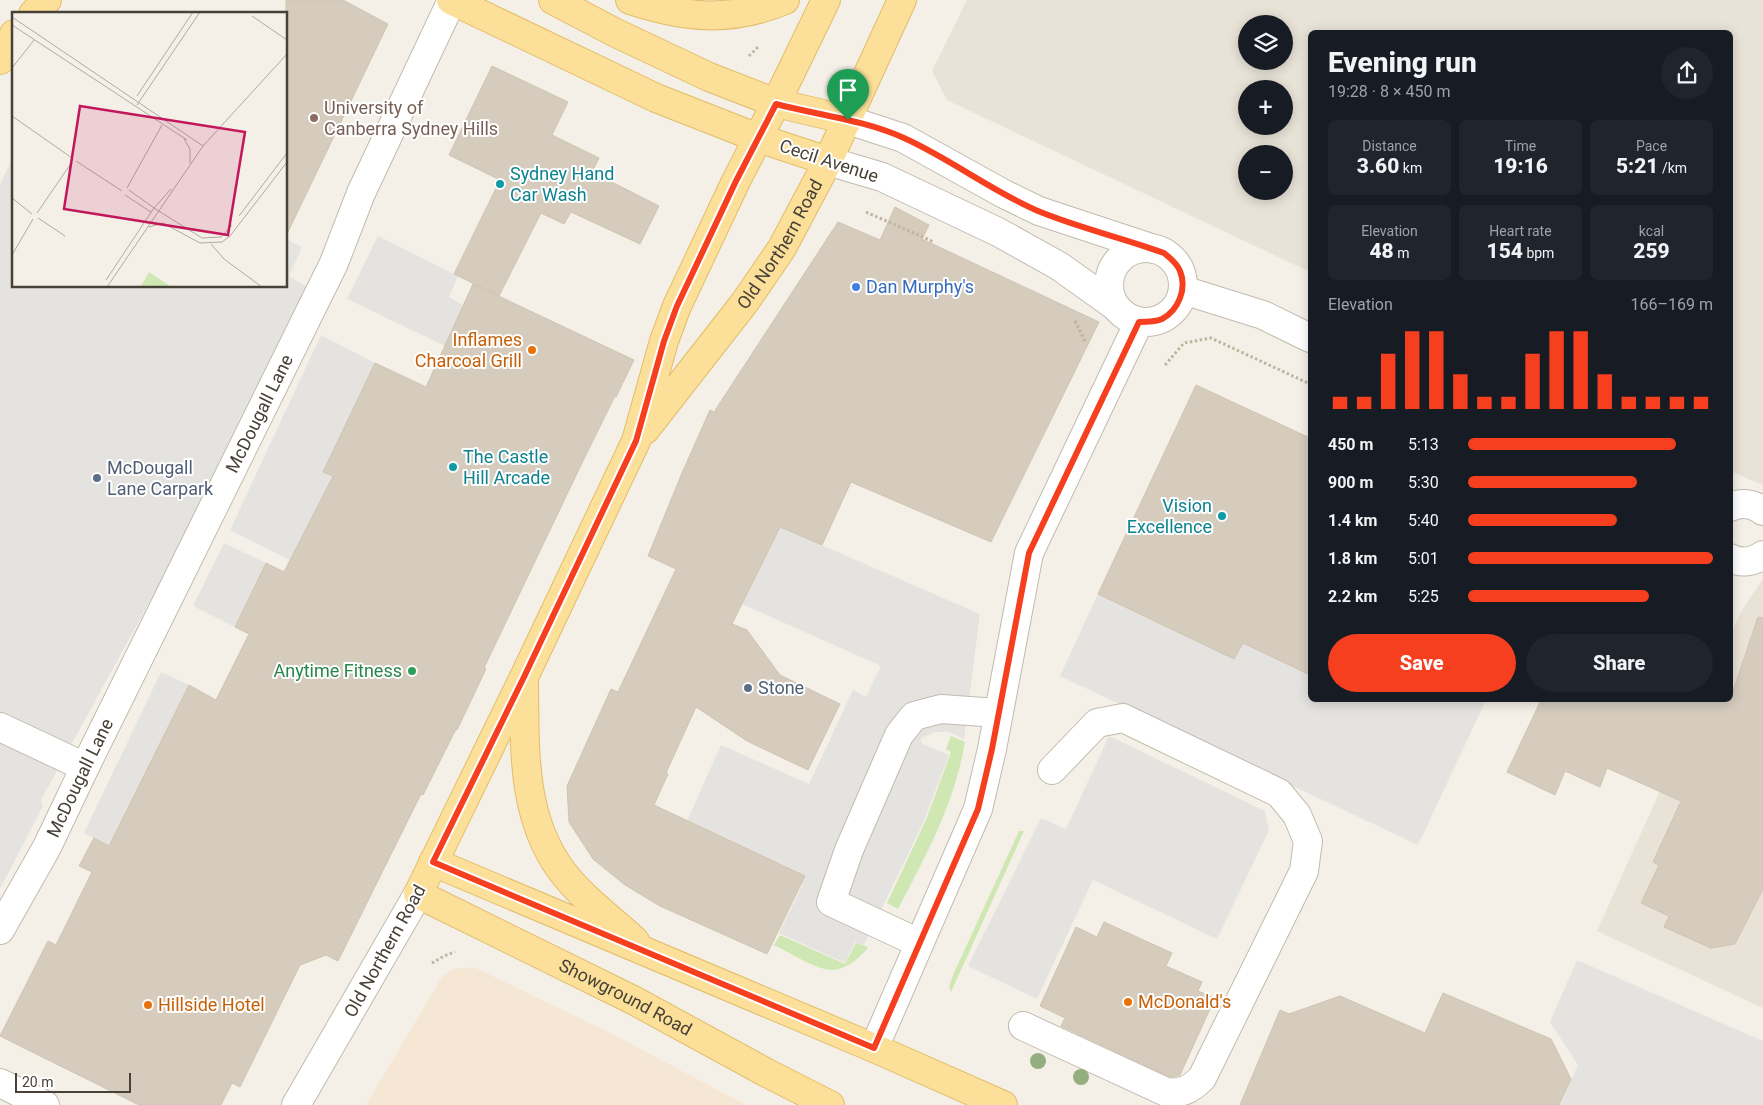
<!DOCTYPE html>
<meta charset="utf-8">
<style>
body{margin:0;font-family:Roboto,sans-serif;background:#20242c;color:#f1f3f6;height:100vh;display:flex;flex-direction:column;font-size:19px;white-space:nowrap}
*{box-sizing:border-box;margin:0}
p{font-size:16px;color:#9ea1a6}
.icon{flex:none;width:28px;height:28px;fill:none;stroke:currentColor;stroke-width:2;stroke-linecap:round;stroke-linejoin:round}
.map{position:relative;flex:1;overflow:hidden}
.details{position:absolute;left:1308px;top:30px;width:425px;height:672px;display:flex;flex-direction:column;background:#171b24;border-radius:8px;box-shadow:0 2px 12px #0003}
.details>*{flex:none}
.fabs{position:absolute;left:1238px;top:15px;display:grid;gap:10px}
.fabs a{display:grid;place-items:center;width:55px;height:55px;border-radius:50%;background:#171b24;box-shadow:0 2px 12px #0003;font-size:25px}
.scale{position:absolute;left:15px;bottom:12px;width:116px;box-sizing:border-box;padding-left:5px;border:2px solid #474137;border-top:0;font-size:14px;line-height:18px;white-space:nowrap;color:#474137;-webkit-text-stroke:4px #fff;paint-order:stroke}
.pin{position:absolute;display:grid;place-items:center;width:42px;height:42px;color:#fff;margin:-51px -21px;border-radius:50% 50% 50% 0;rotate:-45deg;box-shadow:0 0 5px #0007}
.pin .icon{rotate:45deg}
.round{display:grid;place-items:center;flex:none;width:52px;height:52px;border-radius:26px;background:#20242c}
.overview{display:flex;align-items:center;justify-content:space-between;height:85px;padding:0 20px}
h1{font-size:28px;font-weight:800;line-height:38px}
.metrics{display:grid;grid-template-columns:repeat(3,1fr);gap:8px;height:85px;padding:5px 20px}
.metrics div{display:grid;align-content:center;border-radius:8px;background:#20242c;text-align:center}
.metrics b{font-size:21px;font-weight:800}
.metrics small{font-size:14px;font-weight:400}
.metrics p{font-size:14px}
.chart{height:140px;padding:10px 20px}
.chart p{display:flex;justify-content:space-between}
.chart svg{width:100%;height:90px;margin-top:5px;stroke:#f53f1e;stroke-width:6}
.button{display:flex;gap:10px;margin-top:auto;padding:10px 20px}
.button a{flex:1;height:58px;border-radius:30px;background:#f53f1e;color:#fff;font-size:20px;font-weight:800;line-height:58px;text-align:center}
.button a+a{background:#20242c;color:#f1f3f6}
ul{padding:0 20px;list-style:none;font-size:16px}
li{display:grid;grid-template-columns:80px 60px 1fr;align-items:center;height:38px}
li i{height:12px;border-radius:6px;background:#f53f1e}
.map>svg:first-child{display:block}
</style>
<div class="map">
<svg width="1763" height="1105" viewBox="0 0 1763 1105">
<rect width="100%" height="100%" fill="#f4f0e8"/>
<g fill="#e8e2d7" fill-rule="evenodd">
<path d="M967,0H1763V485L1730,471V32H1310V272L947,100L932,71ZM1246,24H1284V61H1246ZM1246,89H1284V126H1246ZM1246,154H1284V191H1246Z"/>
<polygon points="1763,579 1763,1008 1597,931 1701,700 1730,700 1730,636 1742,610"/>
</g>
<polygon fill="#f5e7d4" points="474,967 616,1036 746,1105 366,1105 443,975 454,969"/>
<g fill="#cfe7b2">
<path d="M951,736L965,742C955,802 926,856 898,909L887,903L926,820L951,752L946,749Z"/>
<polygon points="1019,831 1024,831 951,992 949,987 953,975"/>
<path d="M780,935L845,964L856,943L868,947C860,959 841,974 825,969C811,966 788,952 774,945Z"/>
</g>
<g fill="#e5e3e0">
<polygon points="14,155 14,286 286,286 286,239 302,247 289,276 318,294 41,800 43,806 0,889 0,185"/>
<polygon points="378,236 458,276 449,297 463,305 445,346 347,299"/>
<polygon points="321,335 375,363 324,472 332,476 330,481 290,560 230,530"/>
<polygon points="780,527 980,614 964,739 949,732 936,732 921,738 921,741 923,744 949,755 923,823 864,945 855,942 845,963 779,933 803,884 683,830 721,745 809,784 853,690 866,697 881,666 742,604"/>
<polygon points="224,543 266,563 235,627 193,606"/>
<polygon points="1098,594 1234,659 1243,643 1310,675 1310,700 1486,700 1418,845 1060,676"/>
<polygon points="161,672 189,685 109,846 84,833"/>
<polygon points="1109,736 1265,811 1269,830 1217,939 1093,880 1037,999 968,966 1041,818 1066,829"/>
<polygon points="1577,960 1763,1041 1763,1105 1560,1105 1578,1065 1550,1022"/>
</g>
<g fill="#d5ccbe" stroke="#d0c4b1">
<polygon points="286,0 343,0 388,24 286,236"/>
<polygon points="492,66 568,102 552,135 599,158 592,172 659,206 640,244 571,212 564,224 541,213 499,296 454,274 500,180 449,155"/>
<polygon points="895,207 929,225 922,239 1099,322 991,542 851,482 822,545 780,527 732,624 747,630 780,675 840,704 808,770 747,741 696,707 666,773 668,774 654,805 805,876 767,954 660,906 625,885 593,859 569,822 567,786 611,689 618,692 676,569 648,556 682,473 710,410 714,412 838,222 880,240"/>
<polygon points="473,284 634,360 616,397 615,396 582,463 484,668 486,669 457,730 456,729 423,795 421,794 338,961 326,955 300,965 240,1087 232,1083 221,1105 139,1105 0,1036 48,941 56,945 92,872 79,866 94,838 109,846 189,685 216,700 249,634 235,627 266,563 284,572 333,476 323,472 375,363 426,387"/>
<polygon points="1196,385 1310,438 1310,675 1243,643 1234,659 1098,594"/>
<polygon points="1758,617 1763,618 1763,889 1735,944 1711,948 1664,927 1669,916 1641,903 1659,865 1653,862 1681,801 1607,768 1600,787 1565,771 1555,795 1507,772 1541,700 1730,700"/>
<polygon points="1104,922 1172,953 1166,966 1202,982 1198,991 1215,998 1180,1075 1170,1077 1061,1026 1065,1018 1040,1006 1076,927 1097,937"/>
<polygon points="1443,993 1551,1039 1571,1079 1559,1105 1240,1105 1280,1010 1289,1014 1340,996 1425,1033"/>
</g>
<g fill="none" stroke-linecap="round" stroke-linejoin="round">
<g stroke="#c2bbae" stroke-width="30">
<g id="minor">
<polyline points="848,120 903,138 1004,194 1039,211 1154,249"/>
<polyline points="828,161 882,177 998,232 1059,266 1115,306"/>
<circle cx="1146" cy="285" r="37"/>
<polyline points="1183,290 1263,315 1310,338"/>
<path d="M1730,507C1741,502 1753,503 1763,511"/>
<path d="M1730,558C1741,564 1753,562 1763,555"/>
<polyline points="0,727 85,767"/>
<path id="s1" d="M0,930L47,847L85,767L334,263L361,193L452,0"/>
<polyline points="919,943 831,902 849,850 899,735 914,716 941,709 998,713"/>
<path d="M1023,1026L1166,1092C1182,1094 1191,1089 1202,1078L1304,871L1308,841L1297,815L1279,793L1123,718L1097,723L1052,770"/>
<polyline points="874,1048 978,809 992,749 1029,553 1139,322"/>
<polyline points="0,1083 45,1105"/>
<polyline points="296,1105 418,894"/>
</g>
</g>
<g stroke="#e1bd69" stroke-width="30">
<g id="major">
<polyline points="451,0 656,98 758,138 828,161"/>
<polyline points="553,0 616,33 709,77 776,103 848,120"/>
<path d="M630,0C685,18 730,23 785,0"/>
<path id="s2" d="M826,0L776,103L736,181L677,306L664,341L636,441L524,677L418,894L633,1000L767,1073L830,1105"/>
<polyline points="33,14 47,0"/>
<polyline points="0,60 14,34"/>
<path id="s3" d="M645,430L745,302L782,248L828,161L902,0"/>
<path d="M524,683C525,747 521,815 561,870C581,897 610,918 635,941"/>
<polyline points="433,862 874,1048 1003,1105"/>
</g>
</g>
<g stroke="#c1b49d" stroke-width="3" stroke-dasharray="2.5 2.5" stroke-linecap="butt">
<polyline points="749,56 759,46"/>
<polyline points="866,212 934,242"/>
<polyline points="1075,321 1085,341"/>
<polyline points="1165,365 1184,343 1211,338 1310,384"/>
<polyline points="432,963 444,956 455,952"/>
</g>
<use href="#minor" stroke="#fff" stroke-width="28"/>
<use href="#major" stroke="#fce099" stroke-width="28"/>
</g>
<g fill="#95ae80">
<circle cx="1038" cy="1061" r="8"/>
<circle cx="1081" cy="1077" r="8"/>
</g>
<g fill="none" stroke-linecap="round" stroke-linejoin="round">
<g stroke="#fff" stroke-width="10">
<path id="route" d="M776,104C818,115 864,120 904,138C951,159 991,191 1038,211C1079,228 1123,238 1164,253C1170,258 1177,263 1180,271C1187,288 1179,310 1162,319C1155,322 1147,322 1139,322L1029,553L992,749L978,809L874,1048L433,862L524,677L636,441L664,341L677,306L736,181Z"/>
</g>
<use href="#route" stroke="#f53f1e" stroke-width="6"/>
</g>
<circle fill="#8d6e63" stroke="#fff" stroke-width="2" cx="314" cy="118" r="5"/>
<g fill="#0f9aa8" stroke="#fff" stroke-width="2">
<circle cx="500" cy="184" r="5"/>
<circle cx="453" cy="467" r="5"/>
<circle cx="1222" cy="516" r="5"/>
</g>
<circle fill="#3f7fe0" stroke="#fff" stroke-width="2" cx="856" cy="287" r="5"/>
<g fill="#e8710a" stroke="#fff" stroke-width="2">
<circle cx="532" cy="350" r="5"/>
<circle cx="1128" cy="1002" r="5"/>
<circle cx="148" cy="1005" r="5"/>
</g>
<g fill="#5c6f8a" stroke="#fff" stroke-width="2">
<circle cx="97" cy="478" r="5"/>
<circle cx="748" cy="688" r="5"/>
</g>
<circle fill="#2e9e5b" stroke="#fff" stroke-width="2" cx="412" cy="671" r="5"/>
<g text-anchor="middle" stroke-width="4" stroke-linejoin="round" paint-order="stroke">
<g font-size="18" fill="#785e54" stroke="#fff" text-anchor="start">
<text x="324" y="114">University of<tspan x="324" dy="21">Canberra Sydney Hills</tspan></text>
</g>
<g font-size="18" fill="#474137" stroke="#fff">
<text transform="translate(829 161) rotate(18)" y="6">Cecil Avenue</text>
<text dy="6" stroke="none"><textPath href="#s3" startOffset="230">Old Northern Road</textPath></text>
<text dy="6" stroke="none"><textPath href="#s1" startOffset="578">McDougall Lane</textPath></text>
<text dy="6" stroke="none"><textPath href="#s1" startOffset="172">McDougall Lane</textPath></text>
<text transform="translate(385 951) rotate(-61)" y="6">Old Northern Road</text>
<text dy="6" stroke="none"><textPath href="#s2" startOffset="1216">Showground Road</textPath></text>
</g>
<g font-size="18" fill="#0d838f" stroke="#fff" text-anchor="start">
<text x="510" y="180">Sydney Hand<tspan x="510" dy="21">Car Wash</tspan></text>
<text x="463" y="463">The Castle<tspan x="463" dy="21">Hill Arcade</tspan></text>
<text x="1212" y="512" text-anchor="end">Vision<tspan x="1212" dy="21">Excellence</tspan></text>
</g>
<g font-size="18" fill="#366cbe" stroke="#fff" text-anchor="start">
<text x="866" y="293">Dan Murphy's</text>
</g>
<g font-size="18" fill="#c56008" stroke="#fff" text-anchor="start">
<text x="522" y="346" text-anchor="end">Inflames<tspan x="522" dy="21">Charcoal Grill</tspan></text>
<text x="1138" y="1008">McDonald's</text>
<text x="158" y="1011">Hillside Hotel</text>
</g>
<g font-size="18" fill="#4e5e75" stroke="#fff" text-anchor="start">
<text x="107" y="474">McDougall<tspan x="107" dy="21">Lane Carpark</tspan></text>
<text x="758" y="694">Stone</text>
</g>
<g font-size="18" fill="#27864d" stroke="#fff" text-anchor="end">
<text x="402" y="677">Anytime Fitness</text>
</g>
</g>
<g transform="translate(12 12)">
<rect width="275" height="275" fill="#f4f0e8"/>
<path d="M137,260L158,274V275L129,274Z" fill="#cfe7b2"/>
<path fill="none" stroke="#afaaa1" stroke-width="1" d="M240,4L275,28M0,5L191,134L95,275M0,13L175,128M0,56L22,28M125,84L181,0M125,93L188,0M0,104L60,146M172,127L178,137V151M191,134L275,42M64,149L110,179M115,176L150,113M117,178L142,196M113,183L139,200M0,186L20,202M142,196L190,226L209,225L220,213M25,201L60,150M227,204L275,141M26,206L53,224M137,215L151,211L188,231L210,230L218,224L275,150M199,232L212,247L250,275M0,243L21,207M94,268L142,196L159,177"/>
<path fill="#c2185b" fill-opacity="0.15" stroke="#c2185b" stroke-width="2.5" d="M68,94L233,120L216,223L52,197Z"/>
<rect width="275" height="275" fill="none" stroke="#474137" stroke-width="2.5"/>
</g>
</svg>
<div class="fabs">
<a><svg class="icon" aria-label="layers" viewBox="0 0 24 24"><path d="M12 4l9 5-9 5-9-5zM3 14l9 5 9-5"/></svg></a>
<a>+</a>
<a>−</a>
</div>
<div class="scale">20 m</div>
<div class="pin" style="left:848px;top:120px;background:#1e9e55"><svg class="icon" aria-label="arrive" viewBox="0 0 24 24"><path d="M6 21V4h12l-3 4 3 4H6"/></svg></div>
<section class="details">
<div class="overview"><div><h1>Evening run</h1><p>19:28 · 8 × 450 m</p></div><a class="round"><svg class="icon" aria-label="share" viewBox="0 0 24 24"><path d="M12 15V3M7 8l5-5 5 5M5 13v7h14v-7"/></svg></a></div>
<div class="metrics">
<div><p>Distance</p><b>3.60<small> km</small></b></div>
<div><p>Time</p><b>19:16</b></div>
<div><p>Pace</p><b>5:21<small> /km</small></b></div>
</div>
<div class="metrics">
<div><p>Elevation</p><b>48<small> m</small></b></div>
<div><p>Heart rate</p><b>154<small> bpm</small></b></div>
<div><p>kcal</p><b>259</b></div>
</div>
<div class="chart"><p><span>Elevation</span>166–169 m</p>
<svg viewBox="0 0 160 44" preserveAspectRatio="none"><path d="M5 44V38M15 44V38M25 44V17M35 44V6M45 44V6M55 44V27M65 44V38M75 44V38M85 44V17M95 44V6M105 44V6M115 44V27M125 44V38M135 44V38M145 44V38M155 44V38"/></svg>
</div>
<ul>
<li><b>450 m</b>5:13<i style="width:85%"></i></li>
<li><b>900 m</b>5:30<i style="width:69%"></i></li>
<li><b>1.4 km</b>5:40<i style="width:61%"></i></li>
<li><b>1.8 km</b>5:01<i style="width:100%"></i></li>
<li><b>2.2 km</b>5:25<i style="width:74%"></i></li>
</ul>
<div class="button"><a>Save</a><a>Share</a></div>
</section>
</div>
